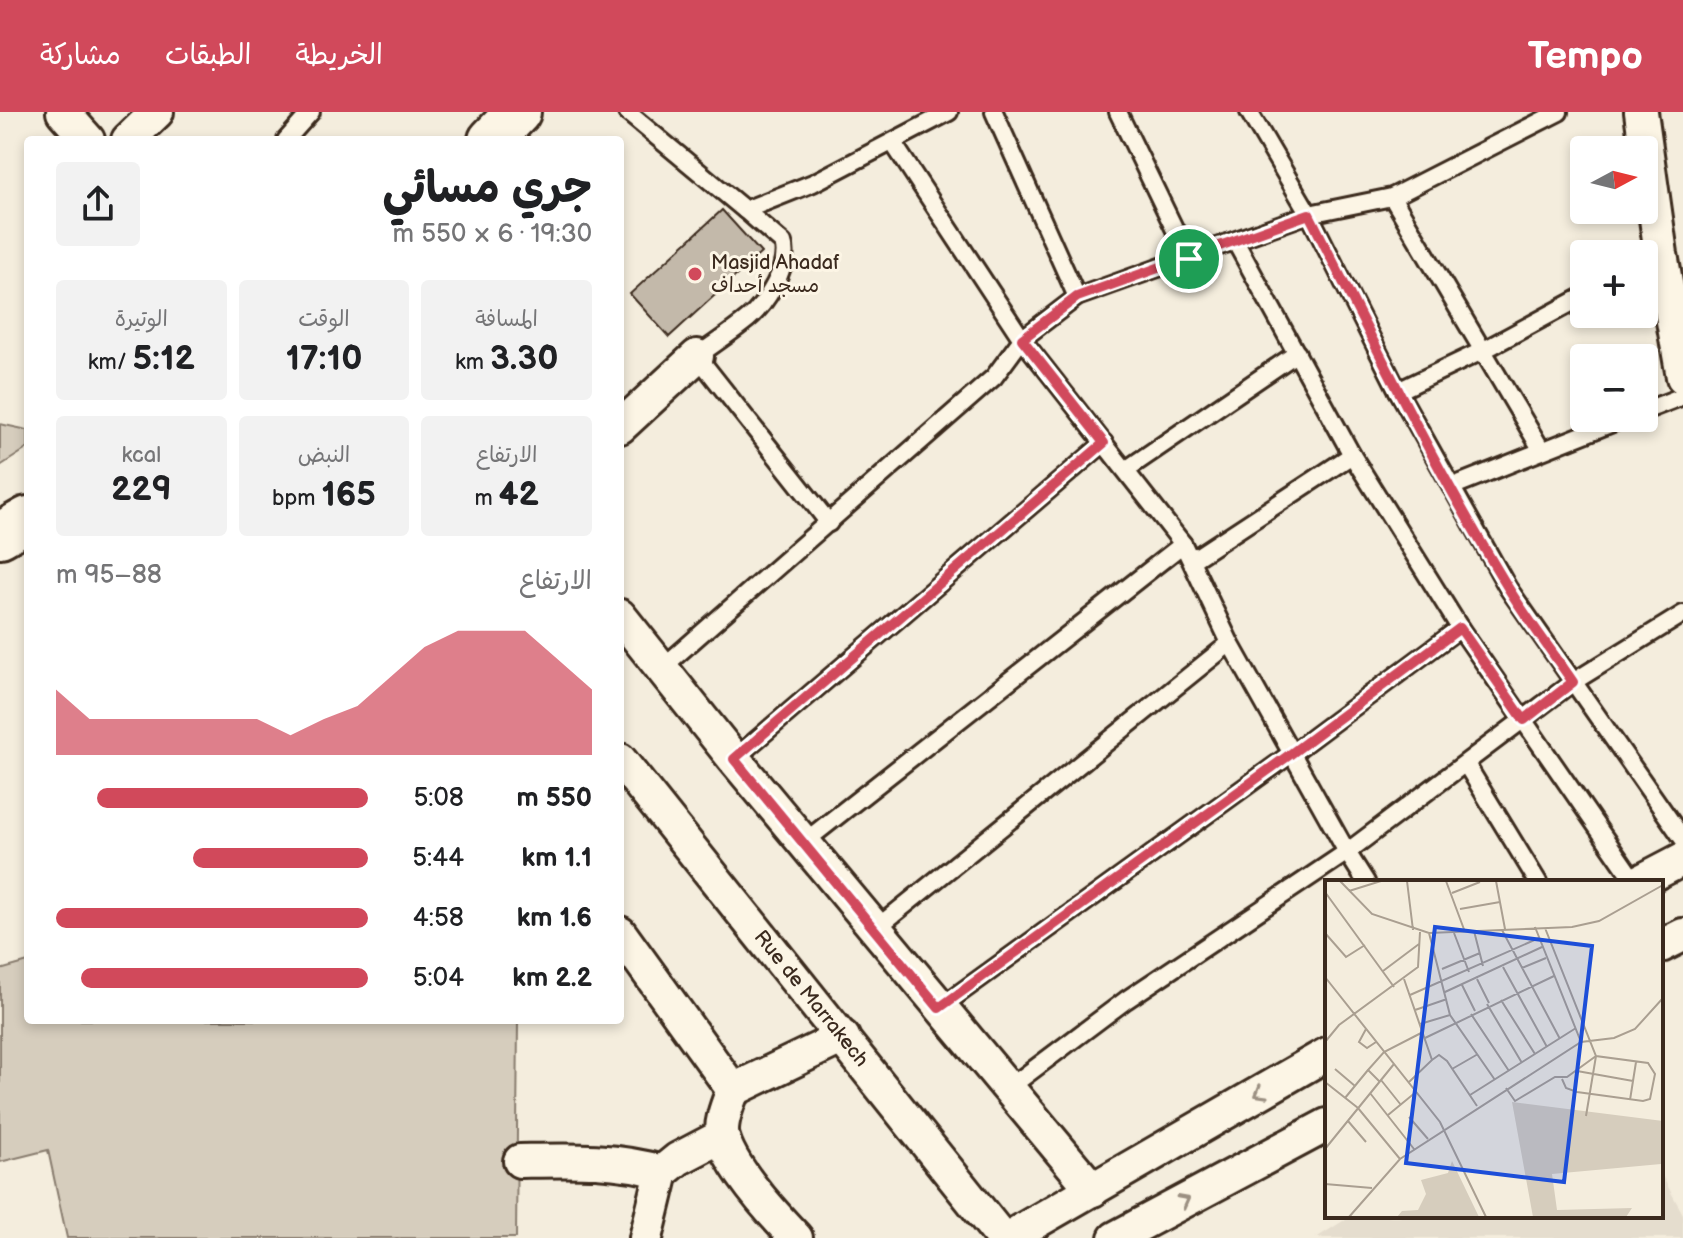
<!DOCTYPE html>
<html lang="ar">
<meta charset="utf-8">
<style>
body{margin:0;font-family:"Balsamiq Sans","Playpen Sans Arabic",sans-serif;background:#f2f2f2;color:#202124;direction:rtl;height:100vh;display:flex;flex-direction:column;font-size:30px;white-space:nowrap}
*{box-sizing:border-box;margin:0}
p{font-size:26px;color:#757577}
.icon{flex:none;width:44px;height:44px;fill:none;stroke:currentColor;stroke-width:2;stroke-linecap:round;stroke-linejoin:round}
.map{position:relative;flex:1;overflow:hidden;direction:ltr}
.side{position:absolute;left:24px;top:24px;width:600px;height:888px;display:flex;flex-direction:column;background:#fff;border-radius:8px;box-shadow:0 4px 12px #0003;direction:rtl}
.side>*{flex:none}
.needle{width:52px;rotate:83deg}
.fabs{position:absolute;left:1570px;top:24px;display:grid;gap:16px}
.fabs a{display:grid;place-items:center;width:88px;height:88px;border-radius:8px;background:#fff;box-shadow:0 4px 12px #0003;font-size:40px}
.pin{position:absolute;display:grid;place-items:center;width:68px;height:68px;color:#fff;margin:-34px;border:4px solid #fff;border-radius:50%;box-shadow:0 2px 8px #0007}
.round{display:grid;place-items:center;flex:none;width:84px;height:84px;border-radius:8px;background:#f2f2f2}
.overview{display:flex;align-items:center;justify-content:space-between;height:136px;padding:0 32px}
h1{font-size:44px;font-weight:700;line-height:60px}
.stats{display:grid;grid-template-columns:repeat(3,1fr);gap:12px;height:136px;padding:8px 32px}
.stats div{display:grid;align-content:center;border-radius:8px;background:#f2f2f2;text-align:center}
.stats b{font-size:34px;font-weight:700}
.stats small{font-size:22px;font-weight:400}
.stats p{font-size:22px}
.chart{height:224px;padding:16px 32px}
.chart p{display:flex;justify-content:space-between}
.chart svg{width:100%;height:144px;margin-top:8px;fill:#d1495b;opacity:.7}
ul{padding:0 32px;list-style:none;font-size:26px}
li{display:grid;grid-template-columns:128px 96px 1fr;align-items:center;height:60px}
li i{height:20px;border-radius:10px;background:#d1495b}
header{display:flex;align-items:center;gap:48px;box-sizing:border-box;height:112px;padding:0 40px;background:#d1495b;color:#fff}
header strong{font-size:38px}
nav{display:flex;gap:44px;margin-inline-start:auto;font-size:28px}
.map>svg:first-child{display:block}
</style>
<header>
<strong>Tempo</strong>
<nav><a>الخريطة</a><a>الطبقات</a><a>مشاركة</a></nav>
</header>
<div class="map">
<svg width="1683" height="1126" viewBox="0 0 1683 1126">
<rect width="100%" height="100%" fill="#f4eddd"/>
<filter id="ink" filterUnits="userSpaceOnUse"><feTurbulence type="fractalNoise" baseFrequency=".0125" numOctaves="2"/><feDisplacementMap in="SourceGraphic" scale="16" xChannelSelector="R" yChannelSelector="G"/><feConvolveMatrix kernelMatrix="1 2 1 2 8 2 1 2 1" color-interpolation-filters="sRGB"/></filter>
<g filter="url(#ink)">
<polygon fill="#e5ddce" points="1661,1062 1683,1102 1683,1126 1316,1126 1351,1104 1661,1104"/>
<g fill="#d6cdbd" stroke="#887c6e" stroke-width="2">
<polygon points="0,312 28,318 28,336 0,354"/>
<polygon points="28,850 28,908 518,908 516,1126 67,1126 48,1038 0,1050 0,858"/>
</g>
<polygon fill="#c3b9aa" stroke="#3b2a1e" stroke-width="2" points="722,98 761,141 669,225 630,182"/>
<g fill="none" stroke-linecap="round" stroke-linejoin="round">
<g stroke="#3b2a1e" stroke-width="22">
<g id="service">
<polyline points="627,0 745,98 813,71 949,0"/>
<polyline points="994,0 1077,185"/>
<polyline points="1118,0 1189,147"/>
<polyline points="1249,0 1309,102 1398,279 1508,476 1683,727"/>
<polyline points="286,28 311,0"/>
<polyline points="893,31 1022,227 1183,432 1230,531 1347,740 1366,770"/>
<polyline points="1392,85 1541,337"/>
<path d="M745,98L783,131C791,153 765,193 748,207C732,220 714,232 697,244L829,411"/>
<polyline points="1235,129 1352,343 1460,516 1635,770"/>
<polyline points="1398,279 1484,238 1584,184"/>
<polyline points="1644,299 1683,284"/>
<polyline points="1127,357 1297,241"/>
<polyline points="1451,375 1625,306"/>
<polyline points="1192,448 1352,343"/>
<polyline points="662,556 994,265 1022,227 1077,185 1309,102 1392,85 1559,0"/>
<polyline points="734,647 1104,331"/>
<polyline points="1466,652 1538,770"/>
<polyline points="803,731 1183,432"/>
<polyline points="874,818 1230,531"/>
<polyline points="939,896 1292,641 1460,516"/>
<polyline points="1006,978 1126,888 1347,740 1573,570 1683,502"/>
</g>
</g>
<g stroke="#3b2a1e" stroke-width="38">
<g id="minor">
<polyline points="63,0 88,28"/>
<polyline points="1641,0 1661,142 1683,265"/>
<polyline points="128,28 157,0"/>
<polyline points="620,315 697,244"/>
<polyline points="620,504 734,647 1093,1078"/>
<polyline points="620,648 1002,1126"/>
<polyline points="1639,770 1683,747"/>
<path d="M620,821L733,978C728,991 719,1012 723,1026C732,1057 774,1103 796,1126"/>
<polyline points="1661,834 1683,823"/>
<polyline points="733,978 843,925"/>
<path d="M520,1049C569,1048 615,1046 662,1060"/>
<polyline points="646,1126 662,1060 678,1047 722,1024"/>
<polyline points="1008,1126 1327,942"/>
<polyline points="1115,1126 1327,1013"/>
</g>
</g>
<g stroke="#3b2a1e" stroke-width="50">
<g id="primary">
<polyline points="491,28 518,0"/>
<polyline points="0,423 28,407"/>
</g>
</g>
<use href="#service" stroke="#fcf5e5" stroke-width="16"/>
<use href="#minor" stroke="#fcf5e5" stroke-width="32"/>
<use href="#primary" stroke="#fcf5e5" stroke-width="44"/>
</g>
<defs><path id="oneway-chevron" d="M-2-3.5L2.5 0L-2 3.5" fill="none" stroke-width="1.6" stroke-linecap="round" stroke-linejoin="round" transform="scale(2)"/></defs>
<g stroke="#9c9082">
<use href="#oneway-chevron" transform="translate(1260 981) rotate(150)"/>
<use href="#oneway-chevron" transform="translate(1184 1089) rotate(-28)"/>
</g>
</g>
<g fill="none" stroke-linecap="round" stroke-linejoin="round" filter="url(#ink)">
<g stroke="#fff" stroke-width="16">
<path id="route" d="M1309,102C1372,227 1434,354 1507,474C1527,507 1551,538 1573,570L1524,608L1460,516L1292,641L939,896L734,647L1104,331L1022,227L1077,185Z"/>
</g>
<use href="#route" stroke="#d1495b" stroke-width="10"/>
</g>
<circle fill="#d1495b" stroke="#fcf5e5" stroke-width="3" cx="695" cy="162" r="8"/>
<g text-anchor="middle" stroke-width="6" stroke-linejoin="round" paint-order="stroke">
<g font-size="20" fill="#3b2a1e" stroke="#fcf5e5" text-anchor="start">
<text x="711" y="157">Masjid Ahadaf<tspan x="711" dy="23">مسجد أحداف</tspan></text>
</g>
<g font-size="20" fill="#3b2a1e" stroke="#fcf5e5">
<text transform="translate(812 886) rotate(51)" y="7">Rue de Marrakech</text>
</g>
</g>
<g transform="translate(1325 768)">
<rect width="338" height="338" fill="#f4eddd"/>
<path d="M187,222L338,241L336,284L227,294L232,330L307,328L301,337H208ZM127,281L154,337H72L77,331L93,330L101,314L96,300L123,293Z" fill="#d6cdbd"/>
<path fill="none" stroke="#aa9f91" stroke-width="2" d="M15,1L47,34L104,53L247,47L274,41L338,5M82,1L88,50M121,1L140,52M171,1L180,49M24,11L56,1M0,12L69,107M127,13L155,2M135,29L175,22M210,47L256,162M220,48L271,176L323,183L330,194L325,219L318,221L252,212L241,208L237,199M177,50L235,159M149,51L158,86M0,53L21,77L40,65M104,53L125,135L170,200M129,53L144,92M178,87L222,167M197,88L221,78M117,89L155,73M58,91L94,64M0,97L115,242L161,337M79,99L107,180L84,202M152,99L164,123M137,105L150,131M120,112L217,67M85,115L214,58M176,120L210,174M162,124L197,183M90,130L122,119M146,134L184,191M95,144L125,135M41,149L34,162L42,168L51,162M100,158L229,96M0,162L14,145L93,87L95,52M107,180L114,175L122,181L152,226M10,189L30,206M127,189L153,174M252,191L308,201M56,200L76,225M54,201L43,190L59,172L98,152M0,202L33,228L75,279M181,208L190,221L230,197H242L271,176M45,213L89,269M145,215L251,148M20,218L43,190M305,220L311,182M63,235L91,212M261,236L271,176M84,237L103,259M23,241L41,262M0,269L69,184M0,304L47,308M24,337L75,279L256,162L289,158L310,149L338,118"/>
<path fill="#1d4ed8" fill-opacity="0.15" stroke="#1d4ed8" stroke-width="4" d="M110,47L267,66L239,302L81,283Z"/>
<rect width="338" height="338" fill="none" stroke="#3b2a1e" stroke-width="4"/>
</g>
</svg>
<div class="fabs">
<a><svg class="needle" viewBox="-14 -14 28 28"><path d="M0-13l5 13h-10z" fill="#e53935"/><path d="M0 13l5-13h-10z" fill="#757577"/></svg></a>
<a>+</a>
<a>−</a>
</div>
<div class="pin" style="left:1189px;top:147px;background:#1e9e55"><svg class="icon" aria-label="arrive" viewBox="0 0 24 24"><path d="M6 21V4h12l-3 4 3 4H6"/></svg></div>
<section class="side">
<div class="overview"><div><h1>جري مسائي</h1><p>19:30 · 6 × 550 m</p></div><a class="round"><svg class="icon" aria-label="share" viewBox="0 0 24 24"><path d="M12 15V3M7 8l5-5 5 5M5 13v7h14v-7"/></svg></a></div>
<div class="stats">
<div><p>المسافة</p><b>3.30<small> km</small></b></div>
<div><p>الوقت</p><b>17:10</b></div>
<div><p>الوتيرة</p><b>5:12<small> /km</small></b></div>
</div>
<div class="stats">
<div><p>الارتفاع</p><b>42<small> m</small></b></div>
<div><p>النبض</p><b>165<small> bpm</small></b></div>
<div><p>kcal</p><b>229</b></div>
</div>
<div class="chart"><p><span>الارتفاع</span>88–95 m</p>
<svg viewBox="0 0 160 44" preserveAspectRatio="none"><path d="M0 44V24L10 33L20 33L30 33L40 33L50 33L60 33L70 38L80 33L90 29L100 20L110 11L120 6L130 6L140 6L150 15L160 24V44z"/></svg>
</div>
<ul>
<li><b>550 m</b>5:08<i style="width:87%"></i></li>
<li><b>1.1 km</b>5:44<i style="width:56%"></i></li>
<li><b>1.6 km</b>4:58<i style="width:100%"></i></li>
<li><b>2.2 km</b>5:04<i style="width:92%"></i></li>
</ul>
</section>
</div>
